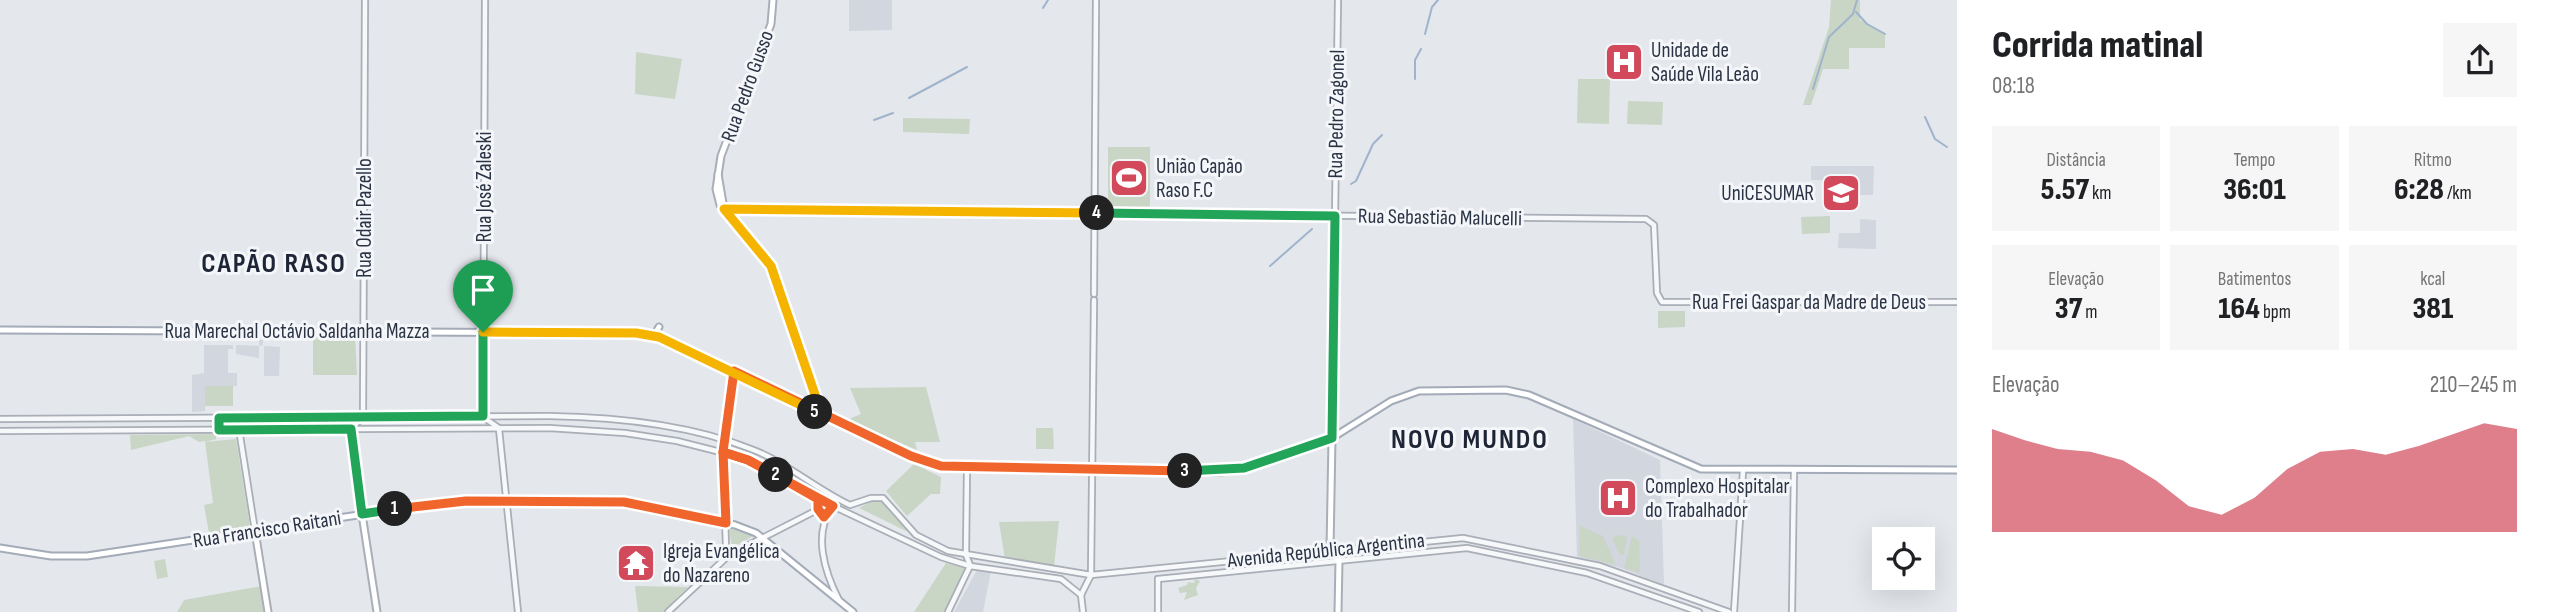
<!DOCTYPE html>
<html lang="pt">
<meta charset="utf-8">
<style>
body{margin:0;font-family:"Sofia Sans Condensed",sans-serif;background:#f6f6f6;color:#202124;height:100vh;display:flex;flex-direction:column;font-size:26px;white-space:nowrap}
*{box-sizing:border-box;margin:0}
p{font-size:23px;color:#757577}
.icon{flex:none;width:38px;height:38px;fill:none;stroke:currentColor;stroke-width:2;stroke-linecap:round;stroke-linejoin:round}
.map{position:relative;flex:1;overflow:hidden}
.panel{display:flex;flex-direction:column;background:#fff;width:595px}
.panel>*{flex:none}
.tools{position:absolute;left:1872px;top:527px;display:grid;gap:14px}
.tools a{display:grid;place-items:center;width:63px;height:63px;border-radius:0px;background:#fff;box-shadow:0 7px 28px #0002;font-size:35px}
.pin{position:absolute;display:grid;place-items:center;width:60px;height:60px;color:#fff;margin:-72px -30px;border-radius:50% 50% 50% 0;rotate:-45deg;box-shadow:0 0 7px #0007}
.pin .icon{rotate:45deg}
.km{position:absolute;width:35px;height:35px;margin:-18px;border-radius:50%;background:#222;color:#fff;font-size:19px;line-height:35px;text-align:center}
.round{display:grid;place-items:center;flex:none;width:74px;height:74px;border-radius:0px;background:#f6f6f6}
.head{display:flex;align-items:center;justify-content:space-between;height:119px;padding:0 35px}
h1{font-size:38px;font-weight:800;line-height:52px}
.figures{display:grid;grid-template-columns:repeat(3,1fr);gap:10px;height:119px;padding:7px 35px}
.figures div{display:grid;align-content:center;border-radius:0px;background:#f6f6f6;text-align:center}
.figures b{font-size:30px;font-weight:800}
.figures small{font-size:19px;font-weight:400}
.figures p{font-size:19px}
.chart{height:196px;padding:14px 35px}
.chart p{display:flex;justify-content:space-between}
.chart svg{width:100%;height:126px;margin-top:7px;fill:#d1495b;opacity:.7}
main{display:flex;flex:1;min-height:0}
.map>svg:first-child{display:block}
</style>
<main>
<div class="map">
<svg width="1957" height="612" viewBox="0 0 1957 612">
<rect width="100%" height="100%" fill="#e4e7ec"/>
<g fill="#d2d6de">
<polygon points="849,0 892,0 892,30 849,31"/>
<polygon points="1811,166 1874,166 1873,195 1860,195 1859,180 1846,185 1845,181 1811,180"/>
<polygon points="1860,219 1876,220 1876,249 1838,248 1839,233 1860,233"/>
<polygon points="259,340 263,340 263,345 259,346 259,358 236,354 236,345 259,346"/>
<polygon points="204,345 233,345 233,349 228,349 228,373 237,373 237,386 233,386 233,406 205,406 205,411 192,412 192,375 204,373"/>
<polygon points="264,346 280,347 279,376 264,376"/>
<polygon points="1573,419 1660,460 1664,585 1621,568 1577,557"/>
<polygon points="977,570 991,571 983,612 954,612"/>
</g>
<g fill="#c9d6c5">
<polygon points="1831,0 1860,0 1860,20 1885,33 1885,48 1849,48 1849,69 1823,69 1811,105 1803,105 1829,27"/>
<polygon points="636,52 682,59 675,99 635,94"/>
<polygon points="1578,79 1610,79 1609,124 1577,123"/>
<polygon points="1628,101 1663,102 1662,125 1627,124"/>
<polygon points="903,118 970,119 969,134 903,132"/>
<rect x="1108" y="147" width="42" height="62"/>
<polygon points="1830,216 1830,233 1802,234 1801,217"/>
<polygon points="1658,311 1685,311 1685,327 1658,328"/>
<polygon points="313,336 355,337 357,375 313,375"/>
<polygon points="233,386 233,406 205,406 205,386"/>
<polygon points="926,387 940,442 915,442 917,450 847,420 861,414 850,388"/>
<polygon points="1036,428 1053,428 1054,449 1036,449"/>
<polygon points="216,434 216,439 205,442 236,439 250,526 209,533 204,505 213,503 205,441 199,442 189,436 131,450 130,435"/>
<polygon points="914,464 941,477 940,494 931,494 907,516 886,491"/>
<polygon points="874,500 885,502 908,532 859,508"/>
<polygon points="1059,521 1054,566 1005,559 999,522"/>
<polygon points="1580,526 1603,536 1616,565 1579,556"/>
<polygon points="729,528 753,536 732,548"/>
<polygon points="1619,535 1627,537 1624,555 1620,555 1612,538"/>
<polygon points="1632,536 1639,541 1640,573 1624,568"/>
<polygon points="165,559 168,577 157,579 154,561"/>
<polygon points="946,563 966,568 944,612 914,612"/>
<polygon points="1195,579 1200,581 1196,588 1198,595 1184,600 1187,592 1180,593 1178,588 1187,585 1188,582 1194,583"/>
<polygon points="262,586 266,612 177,612 184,600"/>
<polygon points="635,586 688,587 663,612 638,612"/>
</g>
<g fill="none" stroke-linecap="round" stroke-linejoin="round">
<g stroke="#9fb4cc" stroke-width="2">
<polyline points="1043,8 1048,0"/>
<polyline points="1856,12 1867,24 1885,34"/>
<polyline points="1425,34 1432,7 1438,0"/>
<polyline points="1415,79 1415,60 1421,49"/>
<polyline points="1813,89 1829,37 1853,14 1857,0"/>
<polyline points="909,98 967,67"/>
<polyline points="1925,117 1935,139 1947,147"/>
<polyline points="874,120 893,113"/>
<polyline points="1351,184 1356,181 1373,144 1382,135"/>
<polyline points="1270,266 1312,229"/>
</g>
<g stroke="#a9aeb7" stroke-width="8">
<g id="tertiary">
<polyline points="724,209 1646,219 1654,225 1657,293 1662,302 1957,302"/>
<polyline points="1094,294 1096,0"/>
<polyline points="483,416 485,0"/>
<polyline points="483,417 499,428"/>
<path d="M0,419L549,416C616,417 688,424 751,449C786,462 816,489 850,505L871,498H883L916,535L948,551L1091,575L1463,538L1600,566L1729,612"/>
<polyline points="239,429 255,531"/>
<polyline points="499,429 518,612"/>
<polyline points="0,431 549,428 625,433 677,441 748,459 818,499 941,557 970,566 1061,579 1081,595"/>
<polyline points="1332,438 1338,0"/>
<polyline points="967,469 966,555 970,565"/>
<path d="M833,506C812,533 825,573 839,600"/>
<polyline points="362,514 350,430 363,417 365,0"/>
<polyline points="729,555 726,547 723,461 734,371"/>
<polyline points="1158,579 1467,548 1587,573 1699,612"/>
<polyline points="1158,579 1158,612"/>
<polyline points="1081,595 1091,575 1094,300"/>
<polyline points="1081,595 1083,612"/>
<polyline points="668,612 729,555 819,509"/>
<polyline points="948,612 970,566"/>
<polyline points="1734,612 1743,471"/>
<polyline points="1792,612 1794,471"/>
</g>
</g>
<g stroke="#a9aeb7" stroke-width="9">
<g id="secondary">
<polyline points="773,0 771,24 721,156 716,189 720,205 771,266 821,414"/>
<polyline points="718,174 724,209"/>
<polyline points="1332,438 1330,550 1339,560 1338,612"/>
<polyline points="362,514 377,612"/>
<polyline points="255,531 268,612"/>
</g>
</g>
<g stroke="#a3abb8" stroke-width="9">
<g id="primary">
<polyline points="659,327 656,332 659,337"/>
<polyline points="0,330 636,333 677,344 920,460 955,468 1221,472 1244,468 1332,438 1391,401 1419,391 1506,390 1529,395 1701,469 1957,470"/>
<polyline points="0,548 51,556 87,556 444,502 630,502 735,525 756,533 853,612"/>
</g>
</g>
<use href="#tertiary" stroke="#f7f8fa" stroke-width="4.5"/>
<use href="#secondary" stroke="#fff" stroke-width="5"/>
<use href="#primary" stroke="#fff" stroke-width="5"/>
</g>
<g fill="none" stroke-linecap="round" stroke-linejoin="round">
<g stroke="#fff" stroke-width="14">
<polyline id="split-1" points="395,509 362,514 351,429 219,430 219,418 483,416 483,332"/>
</g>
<g stroke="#fff" stroke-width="14">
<polyline id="split-2" points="395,509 466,501 624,502 726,523 723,452 748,460 833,506 824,517 818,509 818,499 776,475"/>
</g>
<g stroke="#fff" stroke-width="14">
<polyline id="split-3" points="776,475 748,460 723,452 734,371 911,456 941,466 1185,471"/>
</g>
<g stroke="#fff" stroke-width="14">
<polyline id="split-4" points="1097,213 1335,216 1332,438 1244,468 1185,471"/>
</g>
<g stroke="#fff" stroke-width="14">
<polyline id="split-5" points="815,412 822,415 771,266 724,209 1097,213"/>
</g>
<g stroke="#fff" stroke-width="14">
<polyline id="split-6" points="483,332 636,333 659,337 815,412"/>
</g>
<use href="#split-1" stroke="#22a559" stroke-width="9"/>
<use href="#split-2" stroke="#f0652b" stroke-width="9"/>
<use href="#split-3" stroke="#f0652b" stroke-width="9"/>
<use href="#split-4" stroke="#22a559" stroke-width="9"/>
<use href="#split-5" stroke="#f5b400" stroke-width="9"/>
<use href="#split-6" stroke="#f5b400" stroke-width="9"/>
</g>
<defs>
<g id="hospital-square" transform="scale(2.0125)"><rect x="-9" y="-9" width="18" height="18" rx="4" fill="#d1495b" stroke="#f4f6f9"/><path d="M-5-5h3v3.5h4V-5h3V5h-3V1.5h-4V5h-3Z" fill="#fff"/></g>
<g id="stadium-square" transform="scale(2.0125)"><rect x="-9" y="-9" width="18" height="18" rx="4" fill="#d1495b" stroke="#f4f6f9"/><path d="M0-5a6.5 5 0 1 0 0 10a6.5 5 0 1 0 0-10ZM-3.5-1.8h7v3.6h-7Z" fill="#fff"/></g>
<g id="university-square" transform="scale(2.0125)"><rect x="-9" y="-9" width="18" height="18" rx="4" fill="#d1495b" stroke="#f4f6f9"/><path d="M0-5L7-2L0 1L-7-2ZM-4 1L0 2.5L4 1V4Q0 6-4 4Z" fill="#fff"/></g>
<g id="temple-square" transform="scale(2.0125)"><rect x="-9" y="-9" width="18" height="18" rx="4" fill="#d1495b" stroke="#f4f6f9"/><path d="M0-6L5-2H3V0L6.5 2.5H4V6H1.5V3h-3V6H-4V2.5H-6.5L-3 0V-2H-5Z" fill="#fff"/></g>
</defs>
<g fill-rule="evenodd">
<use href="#hospital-square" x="1624" y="62"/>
<use href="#stadium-square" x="1129" y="178"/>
<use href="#university-square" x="1841" y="193"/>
<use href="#hospital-square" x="1618" y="498"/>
<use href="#temple-square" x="636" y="563"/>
</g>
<g text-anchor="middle" stroke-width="6" stroke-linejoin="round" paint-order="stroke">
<g font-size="21" fill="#2b3445" stroke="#f4f6f9" text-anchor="start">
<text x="1651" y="57">Unidade de<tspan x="1651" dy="24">Saúde Vila Leão</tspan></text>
<text x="1156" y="173">União Capão<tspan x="1156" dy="24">Raso F.C</tspan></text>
<text x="1814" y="200" text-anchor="end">UniCESUMAR</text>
<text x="1645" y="493">Complexo Hospitalar<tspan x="1645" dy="24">do Trabalhador</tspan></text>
<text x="663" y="558">Igreja Evangélica<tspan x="663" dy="24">do Nazareno</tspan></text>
</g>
<g font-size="21" fill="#2b3445" stroke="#f4f6f9">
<text transform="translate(747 86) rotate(-70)" y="7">Rua Pedro Gusso</text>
<text transform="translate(1336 114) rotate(-89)" y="7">Rua Pedro Zagonel</text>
<text transform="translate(484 187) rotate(-90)" y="7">Rua José Zaleski</text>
<text transform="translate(1440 217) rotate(1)" y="7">Rua Sebastião Malucelli</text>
<text transform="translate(364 218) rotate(-90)" y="7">Rua Odair Pazello</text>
<text x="1809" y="309">Rua Frei Gaspar da Madre de Deus</text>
<text x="297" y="338">Rua Marechal Octávio Saldanha Mazza</text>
<text transform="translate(267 529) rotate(-9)" y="7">Rua Francisco Raitani</text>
<text transform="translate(1326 550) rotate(-6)" y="7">Avenida República Argentina</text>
</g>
<g font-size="28" font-weight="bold" letter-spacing="2" fill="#1d2536" stroke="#f4f6f9">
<text x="274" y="272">CAPÃO RASO</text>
<text x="1470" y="448">NOVO MUNDO</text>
</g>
</g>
</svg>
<div class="tools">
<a><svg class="icon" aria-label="locate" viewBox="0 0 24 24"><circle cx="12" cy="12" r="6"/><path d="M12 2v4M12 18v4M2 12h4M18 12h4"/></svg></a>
</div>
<div class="pin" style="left:483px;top:332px;background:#1e9e55"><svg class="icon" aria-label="arrive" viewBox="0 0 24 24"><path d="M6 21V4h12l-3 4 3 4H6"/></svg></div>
<b class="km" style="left:395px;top:509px">1</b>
<b class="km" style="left:776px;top:475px">2</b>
<b class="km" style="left:1185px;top:471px">3</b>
<b class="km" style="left:1097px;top:213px">4</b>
<b class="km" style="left:815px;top:412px">5</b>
</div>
<section class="panel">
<div class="head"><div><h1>Corrida matinal</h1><p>08:18</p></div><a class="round"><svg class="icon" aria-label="share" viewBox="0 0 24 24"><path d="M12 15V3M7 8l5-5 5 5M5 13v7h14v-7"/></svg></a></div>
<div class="figures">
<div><p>Distância</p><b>5.57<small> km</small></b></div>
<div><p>Tempo</p><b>36:01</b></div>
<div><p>Ritmo</p><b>6:28<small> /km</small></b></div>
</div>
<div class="figures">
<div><p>Elevação</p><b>37<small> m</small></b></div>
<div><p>Batimentos</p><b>164<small> bpm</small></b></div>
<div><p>kcal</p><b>381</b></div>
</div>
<div class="chart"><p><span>Elevação</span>210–245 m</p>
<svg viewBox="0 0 160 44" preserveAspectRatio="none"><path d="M0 44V8L10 12L20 15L30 16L40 19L50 26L60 35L70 38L80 32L90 22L100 16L110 15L120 17L130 14L140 10L150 6L160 8V44z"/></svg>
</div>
</section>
</main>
